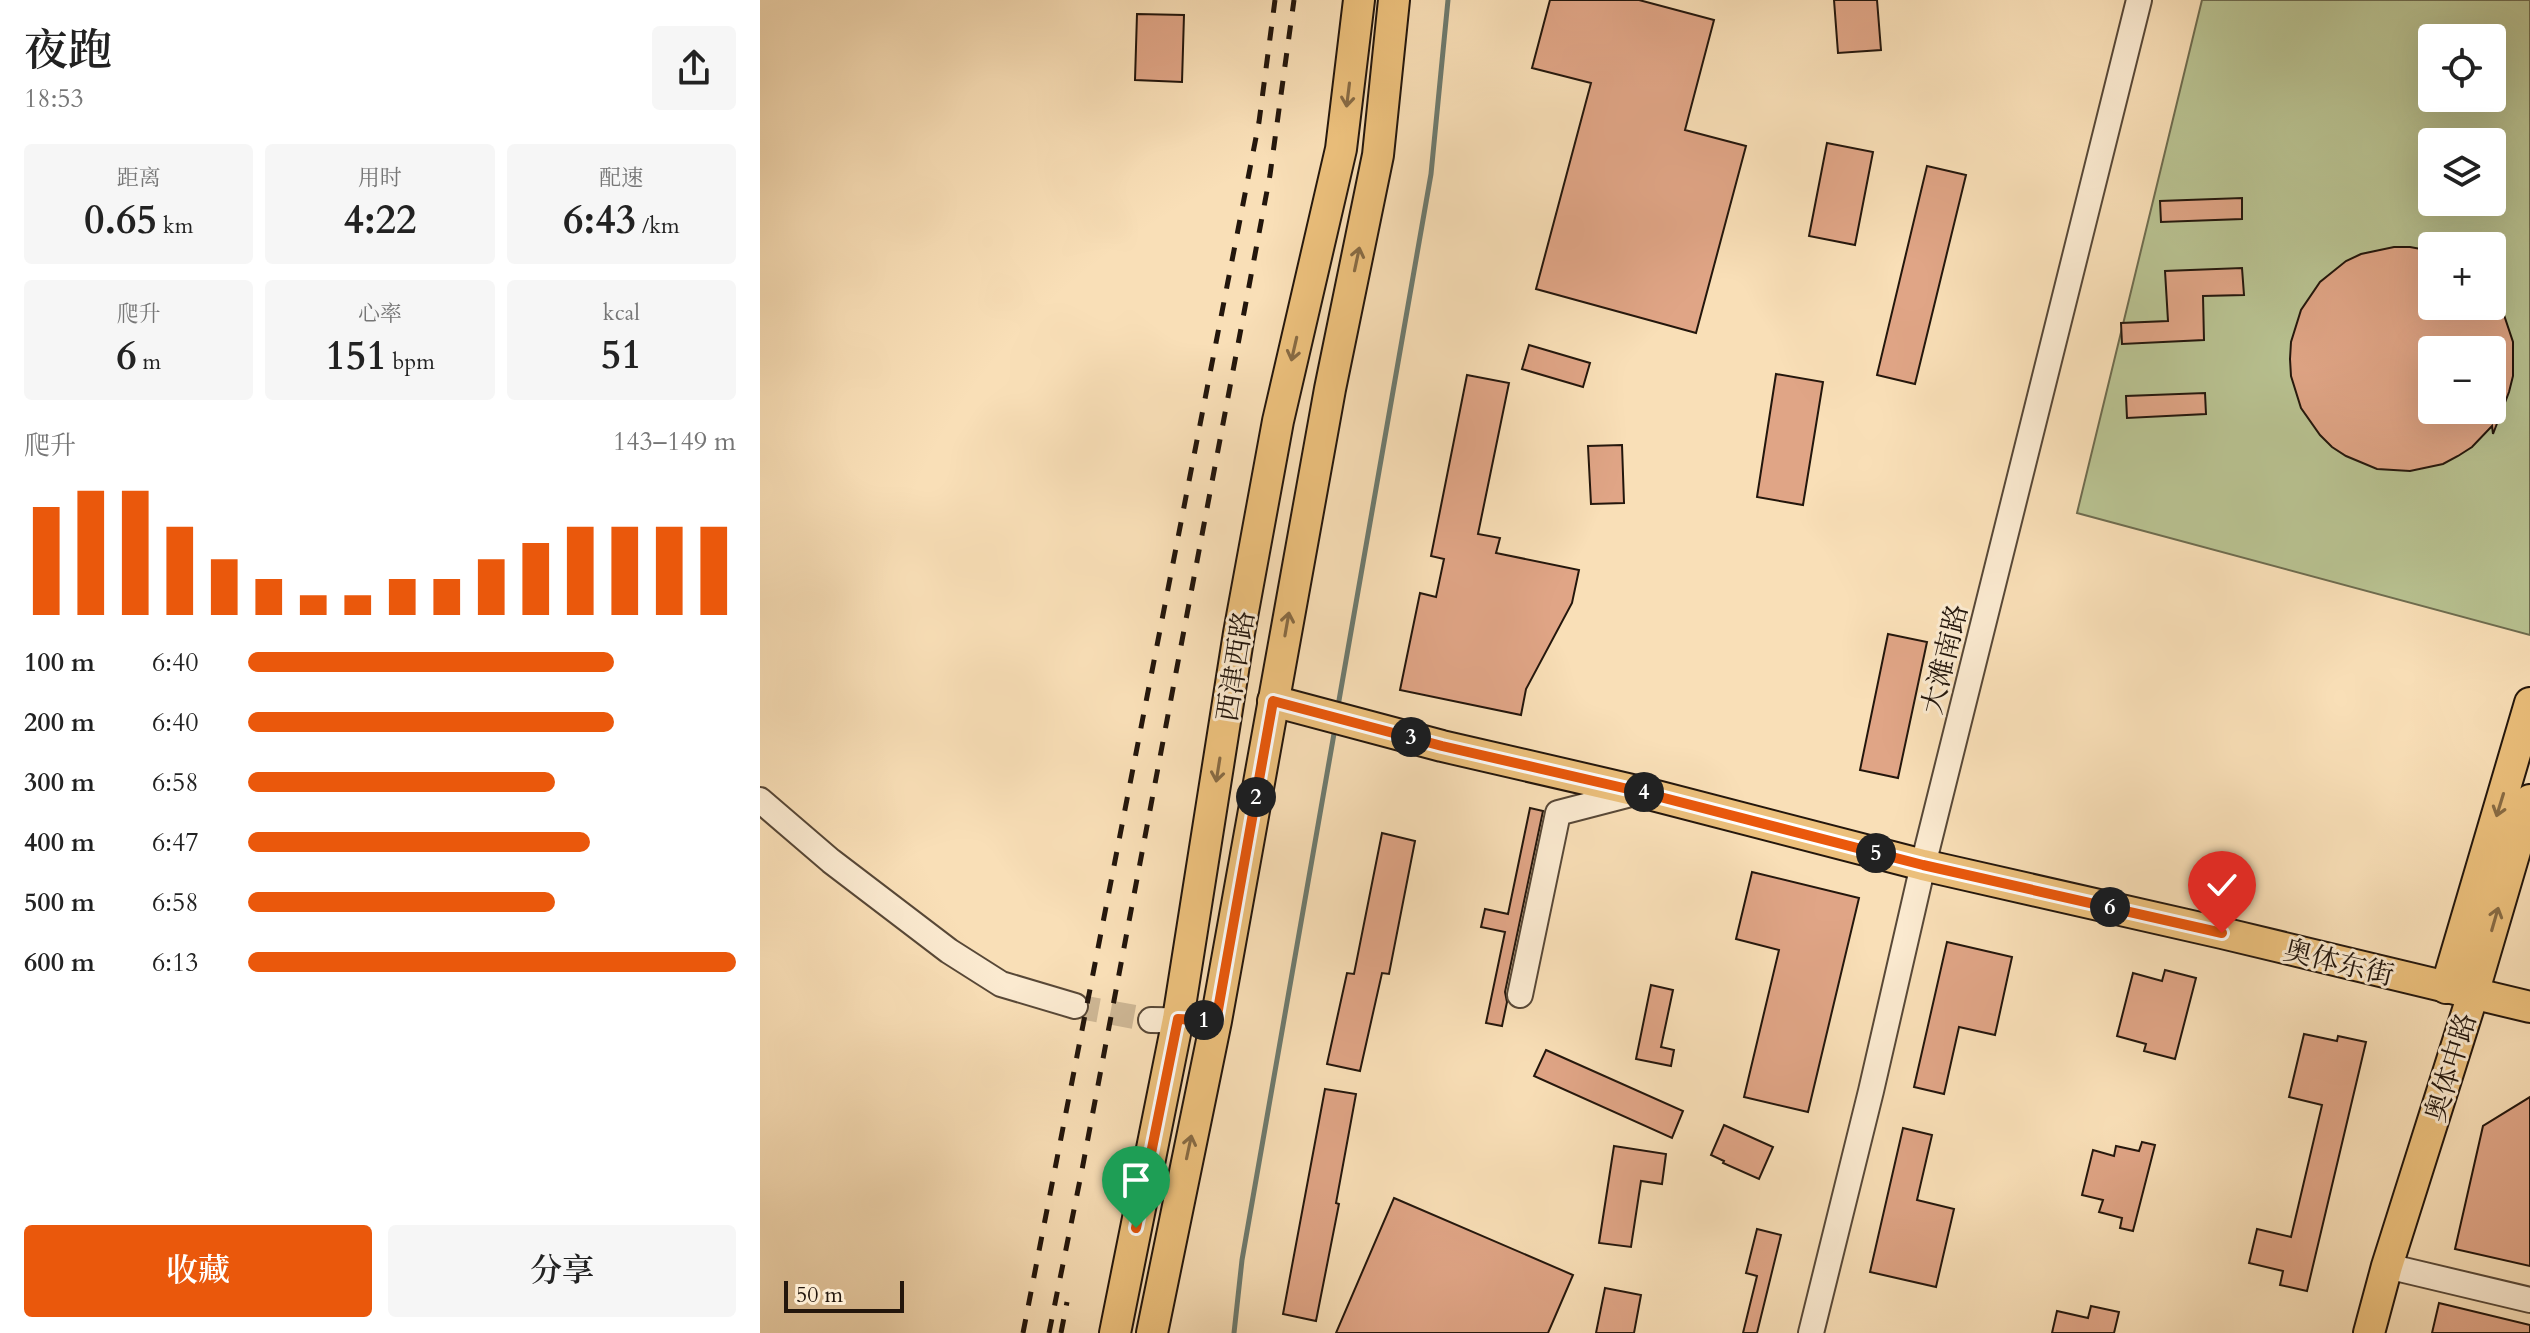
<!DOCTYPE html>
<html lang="zh">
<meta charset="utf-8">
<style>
body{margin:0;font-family:Cardo,"Noto Serif SC",serif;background:#f6f6f6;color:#222;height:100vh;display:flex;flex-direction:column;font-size:30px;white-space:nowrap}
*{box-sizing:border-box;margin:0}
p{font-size:26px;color:#767676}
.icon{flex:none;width:44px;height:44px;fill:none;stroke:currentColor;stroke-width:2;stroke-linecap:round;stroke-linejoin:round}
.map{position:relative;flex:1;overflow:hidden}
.side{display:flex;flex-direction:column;background:#fff;width:760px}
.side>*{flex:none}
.tools{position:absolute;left:1658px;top:24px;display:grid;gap:16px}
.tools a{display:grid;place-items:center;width:88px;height:88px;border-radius:8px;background:#fff;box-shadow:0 8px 32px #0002;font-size:40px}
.scale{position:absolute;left:24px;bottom:20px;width:120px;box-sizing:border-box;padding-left:8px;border:4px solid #23160c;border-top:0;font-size:22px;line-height:28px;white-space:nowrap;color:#23160c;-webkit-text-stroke:6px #fbead0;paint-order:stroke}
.pin{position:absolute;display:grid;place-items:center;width:68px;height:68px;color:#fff;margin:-82px -34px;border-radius:50% 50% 50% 0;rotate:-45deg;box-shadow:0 0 8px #0007}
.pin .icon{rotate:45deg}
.km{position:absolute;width:40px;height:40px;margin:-20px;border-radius:50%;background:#222;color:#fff;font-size:22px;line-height:40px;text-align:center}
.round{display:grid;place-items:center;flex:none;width:84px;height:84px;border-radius:8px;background:#f6f6f6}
.head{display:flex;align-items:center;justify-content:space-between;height:136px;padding:0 24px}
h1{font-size:44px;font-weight:600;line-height:60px}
.metrics{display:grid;grid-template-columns:repeat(3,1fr);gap:12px;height:136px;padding:8px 24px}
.metrics div{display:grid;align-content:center;border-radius:8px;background:#f6f6f6;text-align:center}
.metrics b{font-size:40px;font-weight:600}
.metrics small{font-size:22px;font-weight:400}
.metrics p{font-size:22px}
.chart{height:224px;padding:16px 24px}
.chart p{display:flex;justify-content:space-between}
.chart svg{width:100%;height:144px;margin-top:8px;stroke:#ea580c;stroke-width:6}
.button{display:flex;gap:16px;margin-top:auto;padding:16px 24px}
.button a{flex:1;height:92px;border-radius:8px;background:#ea580c;color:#fff;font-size:32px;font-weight:600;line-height:92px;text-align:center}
.button a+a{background:#f6f6f6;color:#222}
ul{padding:0 24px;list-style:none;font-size:26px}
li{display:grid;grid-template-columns:128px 96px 1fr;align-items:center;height:60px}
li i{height:20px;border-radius:10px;background:#ea580c}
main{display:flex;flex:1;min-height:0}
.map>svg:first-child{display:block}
</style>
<main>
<section class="side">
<div class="head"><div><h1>夜跑</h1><p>18:53</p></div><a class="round"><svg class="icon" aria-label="share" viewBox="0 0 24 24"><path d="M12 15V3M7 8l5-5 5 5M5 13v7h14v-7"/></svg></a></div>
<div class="metrics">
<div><p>距离</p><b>0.65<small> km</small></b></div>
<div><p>用时</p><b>4:22</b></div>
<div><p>配速</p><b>6:43<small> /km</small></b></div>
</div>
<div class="metrics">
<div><p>爬升</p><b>6<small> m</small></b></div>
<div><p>心率</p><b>151<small> bpm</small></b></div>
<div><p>kcal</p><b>51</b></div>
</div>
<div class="chart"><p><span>爬升</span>143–149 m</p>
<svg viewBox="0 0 160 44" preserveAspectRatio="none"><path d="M5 44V11M15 44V6M25 44V6M35 44V17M45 44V27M55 44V33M65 44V38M75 44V38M85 44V33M95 44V33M105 44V27M115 44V22M125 44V17M135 44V17M145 44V17M155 44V17"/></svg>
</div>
<ul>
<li><b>100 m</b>6:40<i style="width:75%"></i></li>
<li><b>200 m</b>6:40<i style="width:75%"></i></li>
<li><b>300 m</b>6:58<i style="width:63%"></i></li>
<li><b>400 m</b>6:47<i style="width:70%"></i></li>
<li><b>500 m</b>6:58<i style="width:63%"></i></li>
<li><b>600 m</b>6:13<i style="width:100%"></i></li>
</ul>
<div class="button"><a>收藏</a><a>分享</a></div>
</section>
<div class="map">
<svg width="1770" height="1333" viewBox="0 0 1770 1333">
<rect width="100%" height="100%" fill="#f9dfb7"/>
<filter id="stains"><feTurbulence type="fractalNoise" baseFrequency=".0025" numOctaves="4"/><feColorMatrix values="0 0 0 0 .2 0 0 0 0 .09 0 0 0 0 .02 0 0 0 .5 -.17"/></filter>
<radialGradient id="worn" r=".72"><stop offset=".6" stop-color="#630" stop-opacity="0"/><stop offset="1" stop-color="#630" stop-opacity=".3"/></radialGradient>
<path fill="#b9c392" stroke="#6e6c4f" stroke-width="2" fill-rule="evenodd" d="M1442,0H1770V635L1317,513ZM1672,38H1732V98H1672ZM1672,142H1732V202H1672ZM1672,246H1732V306H1672ZM1672,350H1732V410H1672Z"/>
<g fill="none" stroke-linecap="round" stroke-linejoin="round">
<g stroke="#6d7a6e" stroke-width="5">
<polyline points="578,706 671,174 688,0"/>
<polyline points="474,1333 482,1260 575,728"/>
</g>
</g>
<g fill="#e0a586" stroke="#23160c" stroke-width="2" fill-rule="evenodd">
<polygon points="790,0 879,0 954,20 925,130 986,146 936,333 776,289 831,83 772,68"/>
<polygon points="1074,0 1117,0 1121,50 1078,53"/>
<polygon points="377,14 424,15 422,82 375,80"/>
<polygon points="1067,143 1113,152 1095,245 1049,236"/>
<polygon points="1167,166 1206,175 1155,384 1117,375"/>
<polygon points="1482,198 1482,219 1401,222 1400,201"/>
<path d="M1634,247H1650L1672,251V306H1741L1753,342V376L1749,392L1733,434L1732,426L1712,447L1698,456L1683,464L1650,471L1617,469L1586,456L1572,447L1560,435L1541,408L1531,376L1530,359L1531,342L1541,310L1560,282L1586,261L1601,254ZM1672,350H1732V410H1672Z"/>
<polygon points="1482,268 1484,295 1443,296 1444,340 1362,344 1361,323 1408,321 1405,271"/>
<polygon points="769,345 830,363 823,387 762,369"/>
<polygon points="1016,374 1063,382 1043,505 997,497"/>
<polygon points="707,375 749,383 718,534 740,538 736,553 819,570 812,603 766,689 761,715 640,690 660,593 676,597 684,559 671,556"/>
<polygon points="1445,393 1446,414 1367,418 1366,396"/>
<polygon points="862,445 864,503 831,504 828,446"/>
<polygon points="1128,634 1167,642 1138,778 1100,770"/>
<polygon points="770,808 783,811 745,992 747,1002 742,1026 726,1023 745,932 721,927 725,909 748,914"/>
<polygon points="622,833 655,841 629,974 622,973 600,1071 567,1064 587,973 594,974"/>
<polygon points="992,872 1099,898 1048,1112 984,1097 1019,950 976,939"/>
<polygon points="1187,942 1252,957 1235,1035 1199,1027 1184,1094 1154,1087"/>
<polygon points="1405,970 1436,978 1415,1059 1384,1051 1386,1044 1357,1036 1373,973 1402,981"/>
<polygon points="891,985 913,990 901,1047 914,1050 911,1066 876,1059"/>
<polygon points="1544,1034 1577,1041 1578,1036 1606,1042 1547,1291 1520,1285 1523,1271 1489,1263 1497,1229 1531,1237 1562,1105 1529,1097"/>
<polygon points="786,1050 923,1111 912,1138 774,1076"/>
<polygon points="565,1089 596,1094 576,1203 579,1204 556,1321 523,1314"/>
<polygon points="1770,1097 1770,1266 1695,1249 1723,1126"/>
<polygon points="964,1125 1013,1147 999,1179 963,1163 964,1161 951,1155"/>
<polygon points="1143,1128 1172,1135 1157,1200 1194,1209 1176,1287 1110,1272"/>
<polygon points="1382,1142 1395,1145 1373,1231 1360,1228 1362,1218 1339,1212 1343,1200 1322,1195 1333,1150 1354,1156 1356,1146 1379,1151"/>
<polygon points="854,1146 906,1154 902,1184 881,1181 871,1247 839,1243"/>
<polygon points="634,1198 813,1275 788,1333 576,1333"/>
<polygon points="997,1229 1021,1235 997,1333 983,1333 997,1276 986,1273"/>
<polygon points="845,1288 881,1295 874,1333 836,1333"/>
<polygon points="1679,1303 1770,1325 1770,1333 1672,1333"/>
<polygon points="1331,1306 1359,1312 1354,1333 1292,1333 1297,1311 1328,1318"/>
</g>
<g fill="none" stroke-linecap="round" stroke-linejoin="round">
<polyline stroke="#ceb795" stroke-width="24" stroke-dasharray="24 12" stroke-linecap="butt" points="315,1006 391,1020"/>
<g stroke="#584837" stroke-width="28">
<g id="minor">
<polyline points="0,800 71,861 189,951 241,984 315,1006"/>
<polyline points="760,995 798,813 879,792"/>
<polyline points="391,1020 456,1021"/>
<polyline points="1627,1266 1770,1300"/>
<polyline points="1051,1333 1111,1091 1163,865 1379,0"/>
</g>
</g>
<g stroke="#23160c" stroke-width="34">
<g id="major">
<polyline points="513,701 682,746 881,792 1163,865 1462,933 1770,1007"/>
<polyline points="1686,988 1770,703"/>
<polyline points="355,1333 418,1019 479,633 518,421 581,149 599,0"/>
<polyline points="392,1333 456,1021 570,389 618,155 634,0"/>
<polyline points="1609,1333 1627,1266 1713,994 1770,800"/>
</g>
</g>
<use href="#minor" stroke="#fbead0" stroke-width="24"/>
<use href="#major" stroke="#ecc07c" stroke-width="30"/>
<g stroke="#23160c" stroke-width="5" stroke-dasharray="14 14" stroke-linecap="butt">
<polyline points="263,1333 499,122 515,0"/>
<polyline points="289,1333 322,1170 510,175 534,0"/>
<polyline points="301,1333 307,1302"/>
</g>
</g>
<defs><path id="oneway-shaft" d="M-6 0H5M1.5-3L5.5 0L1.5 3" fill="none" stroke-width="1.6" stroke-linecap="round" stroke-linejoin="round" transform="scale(2)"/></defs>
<g stroke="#886b44">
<use href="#oneway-shaft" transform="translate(588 95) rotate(97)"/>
<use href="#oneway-shaft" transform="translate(597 259) rotate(-78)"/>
<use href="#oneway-shaft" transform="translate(534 349) rotate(103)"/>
<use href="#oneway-shaft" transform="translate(527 624) rotate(-80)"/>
<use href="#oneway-shaft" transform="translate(458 770) rotate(99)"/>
<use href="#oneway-shaft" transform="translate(1740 805) rotate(107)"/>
<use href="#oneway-shaft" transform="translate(1735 919) rotate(-74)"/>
<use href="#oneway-shaft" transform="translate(429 1147) rotate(-78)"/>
</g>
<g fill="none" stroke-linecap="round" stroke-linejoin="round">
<g stroke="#fff" stroke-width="16">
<polyline id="route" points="376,1228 418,1019 456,1021 513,701 682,746 881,792 1163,865 1462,933"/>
</g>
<use href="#route" stroke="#ea580c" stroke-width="10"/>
</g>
<g text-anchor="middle" stroke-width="6" stroke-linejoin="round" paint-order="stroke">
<g font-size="28" fill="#23160c" stroke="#fbead0">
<text transform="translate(1184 659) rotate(-76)" y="10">大滩南路</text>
<text transform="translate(475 666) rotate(-81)" y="10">西津西路</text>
<text transform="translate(1579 962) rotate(14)" y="10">奥体东街</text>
<text transform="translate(1690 1067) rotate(-73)" y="10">奥体中路</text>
</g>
</g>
<rect width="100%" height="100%" filter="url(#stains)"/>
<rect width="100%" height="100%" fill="url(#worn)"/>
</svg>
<div class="tools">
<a><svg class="icon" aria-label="locate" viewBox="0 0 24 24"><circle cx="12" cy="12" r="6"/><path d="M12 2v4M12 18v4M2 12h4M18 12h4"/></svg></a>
<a><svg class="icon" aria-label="layers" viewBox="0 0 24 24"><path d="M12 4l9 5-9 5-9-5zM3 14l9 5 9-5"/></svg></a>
<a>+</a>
<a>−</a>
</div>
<div class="scale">50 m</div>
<div class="pin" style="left:376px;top:1228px;background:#1e9e55"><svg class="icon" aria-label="arrive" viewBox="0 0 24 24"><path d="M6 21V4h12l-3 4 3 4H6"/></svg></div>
<div class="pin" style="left:1462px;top:933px;background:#d93025"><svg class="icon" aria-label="check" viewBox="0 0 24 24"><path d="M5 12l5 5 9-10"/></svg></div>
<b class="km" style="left:444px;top:1020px">1</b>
<b class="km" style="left:496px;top:797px">2</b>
<b class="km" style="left:651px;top:737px">3</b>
<b class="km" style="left:884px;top:792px">4</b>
<b class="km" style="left:1116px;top:853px">5</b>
<b class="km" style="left:1350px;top:907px">6</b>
</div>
</main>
